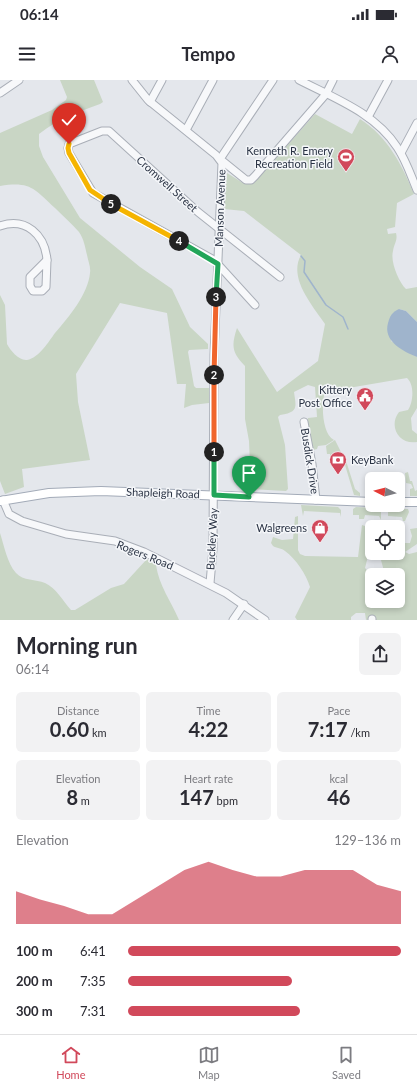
<!DOCTYPE html>
<meta charset="utf-8">
<style>
body{margin:0;font-family:Lato,sans-serif;background:#f2f2f3;color:#2b2b33;height:100vh;display:flex;flex-direction:column;font-size:15px;white-space:nowrap}
*{box-sizing:border-box;margin:0}
p{font-size:13px;color:#7c7c81}
.icon{flex:none;width:22px;height:22px;fill:none;stroke:currentColor;stroke-width:2;stroke-linecap:round;stroke-linejoin:round}
.map{position:relative;height:540px;overflow:hidden}
.details{display:flex;flex-direction:column;background:#fff;flex:1}
.details>*{flex:none}
.needle{width:26px;rotate:276deg}
.controls{position:absolute;left:365px;top:392px;display:grid;gap:8px}
.controls a{display:grid;place-items:center;width:40px;height:40px;border-radius:6px;background:#fff;box-shadow:0 2px 6px #0003;font-size:20px}
.pin{position:absolute;display:grid;place-items:center;width:34px;height:34px;color:#fff;margin:-41px -17px;border-radius:50% 50% 50% 0;rotate:-45deg;box-shadow:0 0 4px #0007}
.pin .icon{rotate:45deg}
.km{position:absolute;width:20px;height:20px;margin:-10px;border-radius:50%;background:#222;color:#fff;font-size:11px;line-height:20px;text-align:center}
.round{display:grid;place-items:center;flex:none;width:42px;height:42px;border-radius:6px;background:#f2f2f3}
.overview{display:flex;align-items:center;justify-content:space-between;height:68px;padding:0 16px}
h1{font-size:22px;font-weight:700;line-height:30px}
.figures{display:grid;grid-template-columns:repeat(3,1fr);gap:6px;height:68px;padding:4px 16px}
.figures div{display:grid;align-content:center;border-radius:6px;background:#f2f2f3;text-align:center}
.figures b{font-size:20px;font-weight:700}
.figures small{font-size:11px;font-weight:400}
.figures p{font-size:11px}
.chart{height:112px;padding:8px 16px}
.chart p{display:flex;justify-content:space-between}
.chart svg{width:100%;height:72px;margin-top:4px;fill:#d1495b;opacity:.7}
ul{padding:0 16px;list-style:none;font-size:13px}
li{display:grid;grid-template-columns:64px 48px 1fr;align-items:center;height:30px}
li i{height:10px;border-radius:5px;background:#d1495b}
.status{display:flex;justify-content:space-between;align-items:center;height:28px;padding:0 20px;background:#fff;direction:ltr}
.status svg{height:11px;fill:currentColor}
header{display:flex;justify-content:space-between;align-items:center;height:52px;padding:0 16px;background:#fff;font-size:18px;font-weight:700}
.tabs{display:flex;justify-content:space-around;align-items:center;height:56px;border-top:1px solid #e1e1e2;background:#fff;font-size:11px;color:#7c7c81}
.tabs a{display:grid;justify-items:center;gap:2px}
.tabs .current{color:#d1495b}
.map>svg:first-child{display:block}
</style>
<div class="status"><b>06:14</b><svg viewBox="0 0 49 12"><path d="M0 12V9h3v3zM5 12V6h3v6zM10 12V3h3v9zM15 12V0h3v12zM26 1h20v11H26zM47 4h2v5h-2z"/></svg></div>
<header><svg class="icon" aria-label="menu" viewBox="0 0 24 24"><path d="M4 6h16M4 12h16M4 18h16"/></svg>Tempo<svg class="icon" aria-label="person" viewBox="0 0 24 24"><circle cx="12" cy="8" r="4"/><path d="M4 21q1-7 8-7t8 7"/></svg></header>
<div class="map">
<svg width="417" height="540" viewBox="0 0 417 540">
<rect width="100%" height="100%" fill="#e4e7ec"/>
<g fill="#c9d6c5" fill-rule="evenodd">
<path d="M60,0H94L103,22L100,24C78,32 58,39 39,54V66L43,77L80,138L140,187L172,209L190,247L208,264V269L189,270L188,272L194,306L196,308H209V323L192,325L184,328L186,304H177L167,233L120,223L76,294L78,322L90,380L22,389L24,407L5,414L0,401V215L5,225L7,264C10,270 19,281 27,280C39,278 49,261 55,253C69,237 88,214 90,193C91,187 88,181 87,175C85,167 84,159 79,152C72,144 63,136 55,128C34,109 31,101 0,106V53L52,30L66,20L67,17Z"/>
<path d="M315,34L352,54L360,39C388,57 402,85 414,114L397,123L395,147L387,149L388,154L396,153C398,160 394,164 393,171C390,182 399,202 406,209L417,207V242L406,231L399,229L391,261L417,277V328L411,338L412,350L417,354V362C399,365 388,346 399,332L408,330C413,323 415,305 407,298L325,312C321,324 322,354 334,360L326,365L318,366L317,369L313,370L307,341L308,338L317,337L315,307L308,305L294,312C296,327 299,332 280,335L278,337L285,365L288,409L286,411L251,409L249,361L245,339V286C232,273 231,266 237,248L277,312L318,281L325,244C312,225 288,198 301,175L244,131L224,129L227,93L243,103H254Z"/>
<polygon points="335,360 347,384 355,409 360,413 360,416 354,415 345,385 332,385 330,374 327,374 326,366"/>
<polygon points="408,392 410,401 412,401 415,411 417,410 417,416 410,416 410,409 413,408 411,404 406,403 405,393"/>
<polygon points="301,425 338,427 341,430 341,437 340,433 304,431 303,436"/>
<polygon points="356,427 377,428 381,432 381,440 379,436 365,435 364,439 359,439 359,435 353,435 353,429"/>
<polygon points="392,429 408,429 409,432 405,441 403,441 402,437 388,436 388,432"/>
<path d="M298,436V470L300,474L305,476L358,477L362,445L365,446V450H372V473H398V465H401V463H410L412,456L410,449L417,448V464L405,472L409,474L417,472V540H374L373,538L366,540L365,533H356L351,537V540H297L295,537L310,507C306,494 296,479 285,471C282,468 276,468 273,466L271,463L273,457L282,460L293,459L295,437ZM368,476H376L381,480L385,495H398V521H372V496L365,488Z"/>
<path d="M0,453C4,465 7,483 16,493C23,501 36,499 45,503C56,508 63,521 71,530H75L111,508L124,504L147,479L156,485C159,506 171,521 179,540H0Z"/>
</g>
<path fill="#9fb4cc" d="M399,229L406,231L417,242V277C402,271 383,261 388,243C390,236 392,232 399,229Z"/>
<g fill="none" stroke-linecap="round" stroke-linejoin="round">
<polyline stroke="#9fb4cc" stroke-width="1.5" points="301,176 305,181 304,192 326,225 343,237 348,249"/>
<g stroke="#a9aeb7" stroke-width="9">
<g id="minor">
<polyline points="132,0 148,20 216,75 222,83 214,275 213,469 210,503"/>
<polyline points="273,0 220,79 246,100 251,100 255,96 326,14 333,0"/>
<path d="M299,0C334,18 375,33 397,67C406,80 411,96 417,110"/>
<polyline points="0,13 19,0"/>
<polyline points="150,22 162,0"/>
<polyline points="368,37 388,0"/>
<polyline points="186,50 213,0"/>
<polyline points="401,73 417,43"/>
<path d="M0,146C26,137 45,155 47,180"/>
<polygon points="47,180 46,207 42,211 33,211 30,206 30,197"/>
<polyline points="255,225 214,180 93,113 69,73 68,68 69,64 102,51 109,51 198,132 280,197"/>
<polyline points="304,342 312,384 316,420"/>
<polyline points="3,420 9,434 22,441 66,454 115,461 144,472 226,513 265,540"/>
<polyline points="372,539 372,540"/>
<polyline points="233,540 244,524"/>
</g>
</g>
<g stroke="#a3abb8" stroke-width="10">
<g id="major">
<polyline points="0,421 49,413 101,411 372,422"/>
<polyline points="398,422 417,422"/>
</g>
</g>
<use href="#minor" stroke="#f7f8fa" stroke-width="7"/>
<use href="#major" stroke="#fff" stroke-width="8"/>
</g>
<g fill="none" stroke-linecap="round" stroke-linejoin="round">
<g stroke="#fff" stroke-width="8">
<polyline id="split-1" points="214,372 214,415 249,417"/>
</g>
<g stroke="#fff" stroke-width="8">
<polyline id="split-2" points="214,295 214,372"/>
</g>
<g stroke="#fff" stroke-width="8">
<polyline id="split-3" points="214,295 216,217"/>
</g>
<g stroke="#fff" stroke-width="8">
<polyline id="split-4" points="179,161 218,184 216,217"/>
</g>
<g stroke="#fff" stroke-width="8">
<polyline id="split-5" points="111,124 179,161"/>
</g>
<g stroke="#fff" stroke-width="8">
<polyline id="split-6" points="69,64 68,68 69,73 90,110 111,124"/>
</g>
<use href="#split-1" stroke="#22a559" stroke-width="5"/>
<use href="#split-2" stroke="#f0652b" stroke-width="5"/>
<use href="#split-3" stroke="#f0652b" stroke-width="5"/>
<use href="#split-4" stroke="#22a559" stroke-width="5"/>
<use href="#split-5" stroke="#f5b400" stroke-width="5"/>
<use href="#split-6" stroke="#f5b400" stroke-width="5"/>
</g>
<defs>
<g id="stadium-pin" transform="scale(0.9)"><path d="M0 17L-7.5 6A9.5 9.5 0 1 1 7.5 6Z" fill="#d1495b" stroke="#f4f6f9"/><path d="M0-5a6.5 5 0 1 0 0 10a6.5 5 0 1 0 0-10ZM-3.5-1.8h7v3.6h-7Z" fill="#fff"/></g>
<g id="civic-pin" transform="scale(0.9)"><path d="M0 17L-7.5 6A9.5 9.5 0 1 1 7.5 6Z" fill="#d1495b" stroke="#f4f6f9"/><path d="M-.6-6.5H3V-4.5H.6V-3L4-1V1h2V6H-6V1h2V-1L-.6-3ZM-1.2 2.5V6h2.4V2.5Z" fill="#fff"/></g>
<g id="bank-pin" transform="scale(0.9)"><path d="M0 17L-7.5 6A9.5 9.5 0 1 1 7.5 6Z" fill="#d1495b" stroke="#f4f6f9"/><path d="M-6-4H6V4H-6ZM0-2.3a2.3 2.3 0 1 0 0 4.6a2.3 2.3 0 1 0 0-4.6Z" fill="#fff"/></g>
<g id="shop-pin" transform="scale(0.9)"><path d="M0 17L-7.5 6A9.5 9.5 0 1 1 7.5 6Z" fill="#d1495b" stroke="#f4f6f9"/><path d="M-5-2.5h2.3a2.7 3.5 0 0 1 5.4 0H5L5.5 6h-11ZM-1.5-2.5h3a1.5 2.3 0 0 0-3 0Z" fill="#fff"/></g>
</defs>
<g fill-rule="evenodd">
<use href="#stadium-pin" x="346" y="77"/>
<use href="#civic-pin" x="365" y="316"/>
<use href="#bank-pin" x="338" y="380"/>
<use href="#shop-pin" x="320" y="448"/>
</g>
<g text-anchor="middle" stroke-width="3" stroke-linejoin="round" paint-order="stroke">
<g font-size="11" fill="#2b3445" stroke="#f4f6f9" text-anchor="end">
<text x="333" y="75">Kenneth R. Emery<tspan x="333" dy="13">Recreation Field</tspan></text>
<text x="352" y="314">Kittery<tspan x="352" dy="13">Post Office</tspan></text>
<text x="351" y="384" text-anchor="start">KeyBank</text>
<text x="307" y="452">Walgreens</text>
</g>
<g font-size="11" fill="#2b3445" stroke="#f4f6f9">
<text transform="translate(167 104) rotate(42)" y="4">Cromwell Street</text>
<text transform="translate(220 128) rotate(-88)" y="4">Manson Avenue</text>
<text transform="translate(310 381) rotate(81)" y="4">Busdick Drive</text>
<text transform="translate(163 413) rotate(2)" y="4">Shapleigh Road</text>
<text transform="translate(212 459) rotate(-87)" y="4">Buckley Way</text>
<text transform="translate(145 475) rotate(22)" y="4">Rogers Road</text>
</g>
</g>
</svg>
<div class="controls">
<a><svg class="needle" viewBox="-14 -14 28 28"><path d="M0-13l5 13h-10z" fill="#e53935"/><path d="M0 13l5-13h-10z" fill="#7c7c81"/></svg></a>
<a><svg class="icon" aria-label="locate" viewBox="0 0 24 24"><circle cx="12" cy="12" r="6"/><path d="M12 2v4M12 18v4M2 12h4M18 12h4"/></svg></a>
<a><svg class="icon" aria-label="layers" viewBox="0 0 24 24"><path d="M12 4l9 5-9 5-9-5zM3 14l9 5 9-5"/></svg></a>
</div>
<div class="pin" style="left:249px;top:417px;background:#1e9e55"><svg class="icon" aria-label="arrive" viewBox="0 0 24 24"><path d="M6 21V4h12l-3 4 3 4H6"/></svg></div>
<div class="pin" style="left:69px;top:64px;background:#d93025"><svg class="icon" aria-label="check" viewBox="0 0 24 24"><path d="M5 12l5 5 9-10"/></svg></div>
<b class="km" style="left:214px;top:372px">1</b>
<b class="km" style="left:214px;top:295px">2</b>
<b class="km" style="left:216px;top:217px">3</b>
<b class="km" style="left:179px;top:161px">4</b>
<b class="km" style="left:111px;top:124px">5</b>
</div>
<section class="details">
<div class="overview"><div><h1>Morning run</h1><p>06:14</p></div><a class="round"><svg class="icon" aria-label="share" viewBox="0 0 24 24"><path d="M12 15V3M7 8l5-5 5 5M5 13v7h14v-7"/></svg></a></div>
<div class="figures">
<div><p>Distance</p><b>0.60<small> km</small></b></div>
<div><p>Time</p><b>4:22</b></div>
<div><p>Pace</p><b>7:17<small> /km</small></b></div>
</div>
<div class="figures">
<div><p>Elevation</p><b>8<small> m</small></b></div>
<div><p>Heart rate</p><b>147<small> bpm</small></b></div>
<div><p>kcal</p><b>46</b></div>
</div>
<div class="chart"><p><span>Elevation</span>129–136 m</p>
<svg viewBox="0 0 160 44" preserveAspectRatio="none"><path d="M0 44V24L10 29L20 33L30 38L40 38L50 29L60 20L70 11L80 6L90 11L100 15L110 15L120 11L130 11L140 11L150 20L160 24V44z"/></svg>
</div>
<ul>
<li><b>100 m</b>6:41<i style="width:100%"></i></li>
<li><b>200 m</b>7:35<i style="width:60%"></i></li>
<li><b>300 m</b>7:31<i style="width:63%"></i></li>
</ul>
</section>
<nav class="tabs">
<a class="current"><svg class="icon" aria-label="home" viewBox="0 0 24 24"><path d="M3 11l9-7 9 7M6 9v11h12V9"/></svg>Home</a>
<a><svg class="icon" aria-label="map" viewBox="0 0 24 24"><path d="M3 6l6-2 6 2 6-2v14l-6 2-6-2-6 2zM9 4v14M15 6v14"/></svg>Map</a>
<a><svg class="icon" aria-label="saved" viewBox="0 0 24 24"><path d="M7 4h10v16l-5-4-5 4z"/></svg>Saved</a>
</nav>
